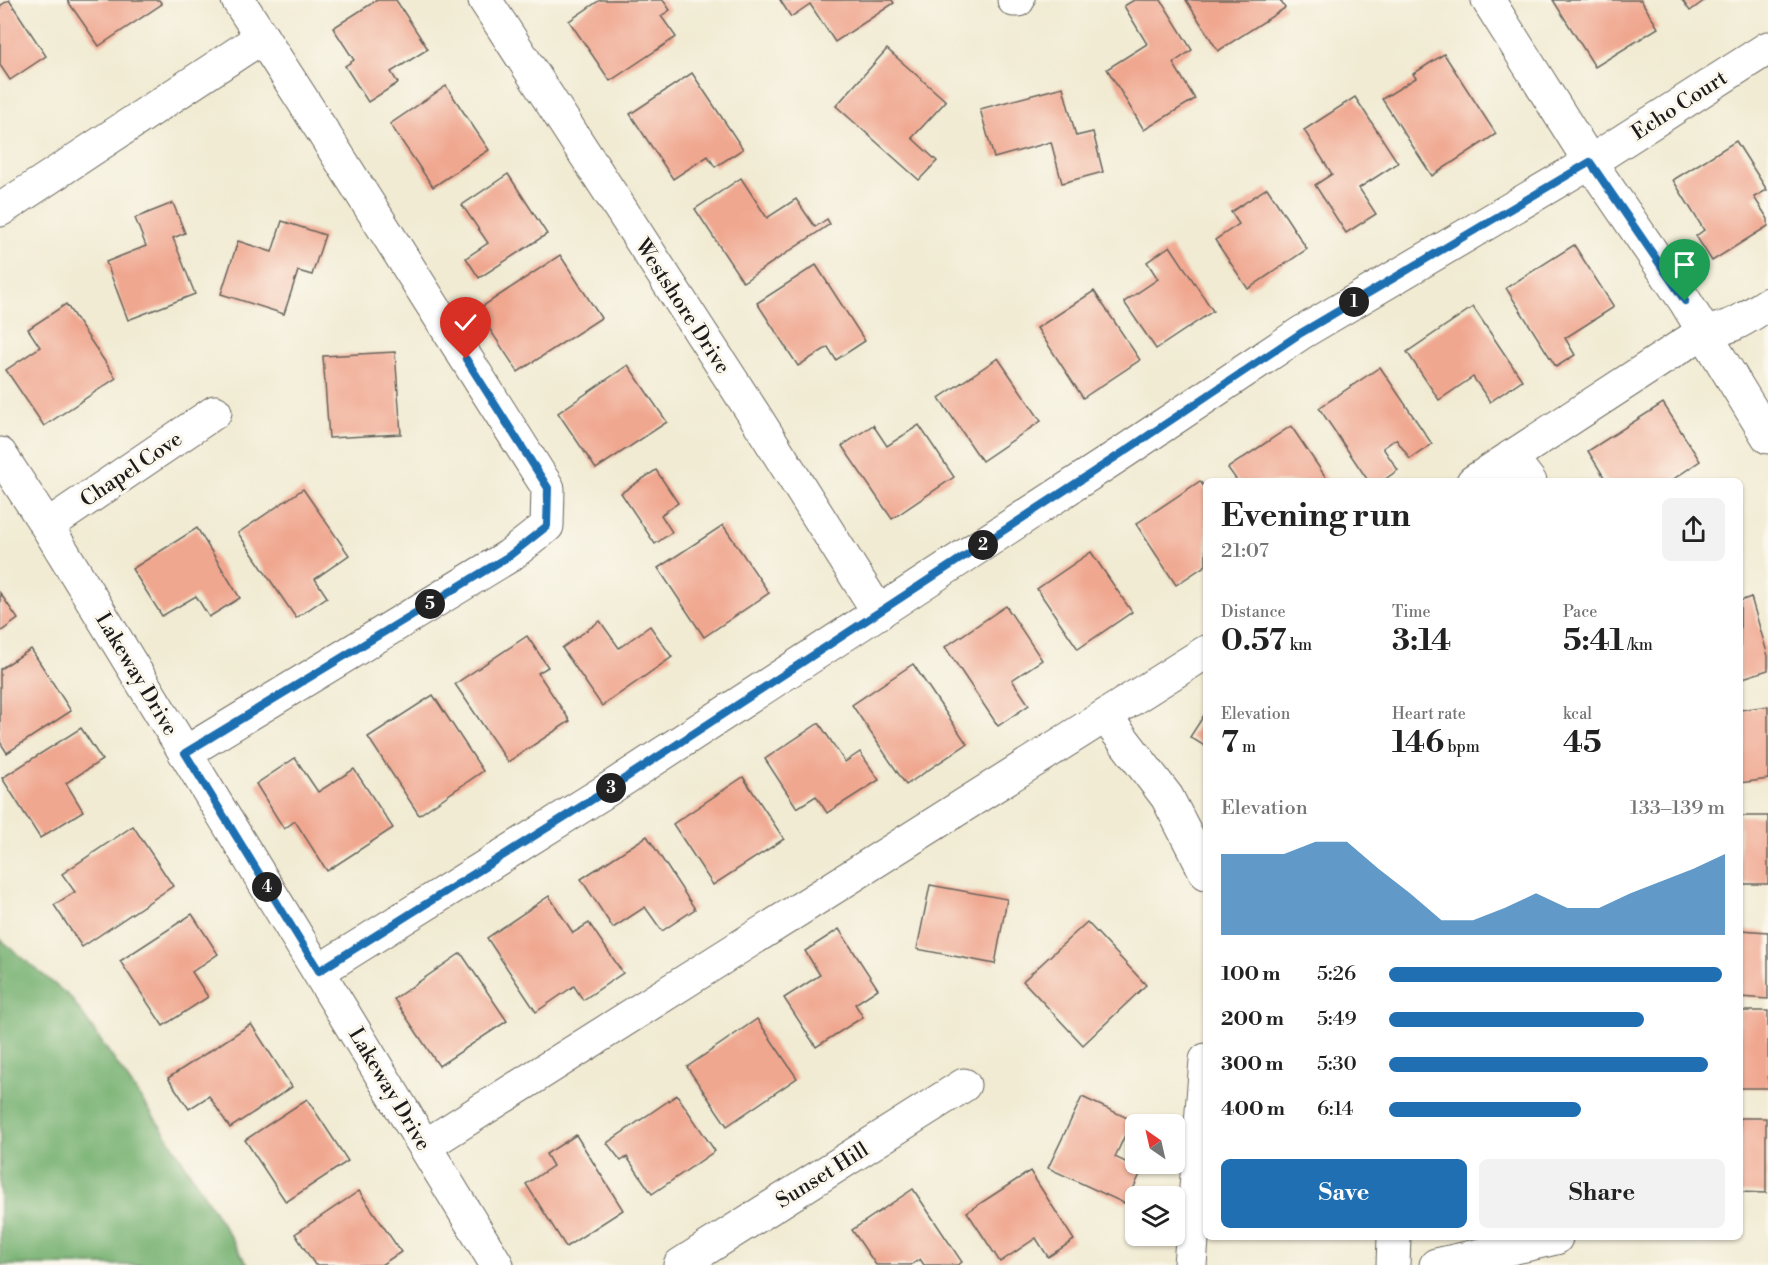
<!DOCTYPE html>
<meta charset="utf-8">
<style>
body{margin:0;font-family:"Libre Bodoni",serif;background:#f2f2f2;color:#222;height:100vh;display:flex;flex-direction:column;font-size:22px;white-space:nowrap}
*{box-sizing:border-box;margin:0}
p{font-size:20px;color:#767676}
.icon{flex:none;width:33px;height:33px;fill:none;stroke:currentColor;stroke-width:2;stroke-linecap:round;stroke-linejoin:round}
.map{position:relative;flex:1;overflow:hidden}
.panel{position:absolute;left:1203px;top:478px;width:540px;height:762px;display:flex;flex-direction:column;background:#fff;border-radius:9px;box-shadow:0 2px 4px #0004}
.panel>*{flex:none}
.needle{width:39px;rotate:326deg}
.buttons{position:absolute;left:1125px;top:1114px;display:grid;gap:12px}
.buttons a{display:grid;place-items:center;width:60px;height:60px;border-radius:9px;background:#fff;box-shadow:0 2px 4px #0004;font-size:30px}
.pin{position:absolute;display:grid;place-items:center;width:51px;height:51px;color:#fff;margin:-62px -26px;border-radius:50% 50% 50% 0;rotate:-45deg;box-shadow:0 0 6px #0007}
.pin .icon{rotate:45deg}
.km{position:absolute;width:30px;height:30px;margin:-15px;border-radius:50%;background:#222;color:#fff;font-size:16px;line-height:30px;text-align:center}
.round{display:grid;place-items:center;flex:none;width:63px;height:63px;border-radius:9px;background:#f2f2f2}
.overview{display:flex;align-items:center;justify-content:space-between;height:102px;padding:0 18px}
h1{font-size:33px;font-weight:800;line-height:45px}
.stats{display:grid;grid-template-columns:repeat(3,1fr);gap:9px;height:102px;padding:6px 18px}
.stats div{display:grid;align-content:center}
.stats b{font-size:30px;font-weight:800}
.stats small{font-size:16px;font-weight:400}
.stats p{font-size:16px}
.chart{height:168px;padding:12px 18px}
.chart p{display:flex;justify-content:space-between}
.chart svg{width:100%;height:108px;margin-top:6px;fill:#1f6fb2;opacity:.7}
.primary-button{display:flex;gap:12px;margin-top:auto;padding:12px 18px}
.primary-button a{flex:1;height:69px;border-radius:9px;background:#1f6fb2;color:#fff;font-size:24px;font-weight:800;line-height:69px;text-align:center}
.primary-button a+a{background:#f2f2f2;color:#222}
ul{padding:0 18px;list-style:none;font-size:20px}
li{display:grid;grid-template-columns:96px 72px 1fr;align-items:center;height:45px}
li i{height:15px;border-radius:8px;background:#1f6fb2}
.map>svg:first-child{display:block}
</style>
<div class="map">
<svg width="1768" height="1265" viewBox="0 0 1768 1265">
<rect width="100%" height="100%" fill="#fbf7ec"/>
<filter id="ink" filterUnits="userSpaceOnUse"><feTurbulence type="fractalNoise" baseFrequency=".0167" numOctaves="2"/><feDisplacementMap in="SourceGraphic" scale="12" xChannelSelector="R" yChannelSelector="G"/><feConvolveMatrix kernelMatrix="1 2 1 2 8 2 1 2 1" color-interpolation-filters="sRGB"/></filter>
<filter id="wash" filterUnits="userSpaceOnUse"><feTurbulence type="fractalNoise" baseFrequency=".008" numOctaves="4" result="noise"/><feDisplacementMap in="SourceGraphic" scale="24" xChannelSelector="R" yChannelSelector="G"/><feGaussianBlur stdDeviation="1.35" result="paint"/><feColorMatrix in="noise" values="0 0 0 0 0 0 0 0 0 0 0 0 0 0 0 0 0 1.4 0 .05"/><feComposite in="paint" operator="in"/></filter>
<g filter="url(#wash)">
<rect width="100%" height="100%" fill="#f1ebd3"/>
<polygon fill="#75b070" stroke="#486646" stroke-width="1.5" points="0,939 71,998 165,1133 248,1265 0,1265"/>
<g id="blocks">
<g fill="#f0a790">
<polygon points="9,0 46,56 10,80 0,65 0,6"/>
<polygon points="67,0 159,0 162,4 99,46"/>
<polygon points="377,0 396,0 428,49 391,72 398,83 368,102 345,66 354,60 333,28"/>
<polygon points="600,0 663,0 670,10 661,16 676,37 610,81 569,21"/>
<polygon points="780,0 892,0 894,3 835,42 810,4 791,17"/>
<polygon points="1134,0 1161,0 1192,50 1173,63 1195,99 1144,130 1107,69 1147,44 1124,6"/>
<polygon points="1186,0 1280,0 1285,8 1218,51"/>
<polygon points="1553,0 1641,0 1658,28 1595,67"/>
<polygon points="1682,0 1705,0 1690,11"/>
<polygon points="887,49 946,101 912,138 937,161 919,180 836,106"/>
<polygon points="1444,54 1496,134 1432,176 1382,99 1416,78 1413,74"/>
<polygon points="692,73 743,149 715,167 708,156 673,179 630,114"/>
<polygon points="446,86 489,150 433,187 390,124"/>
<polygon points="1063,87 1076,136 1093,132 1103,172 1062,183 1051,142 994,158 980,109"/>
<polygon points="1355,97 1398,163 1359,188 1376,214 1346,233 1315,185 1332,174 1304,130"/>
<polygon points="1736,141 1767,190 1754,197 1768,219 1768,226 1712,261 1696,236 1704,230 1673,180"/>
<polygon points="508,174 547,234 479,278 466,258 488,243 462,205"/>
<polygon points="741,178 767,218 796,199 815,227 827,219 830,224 743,282 695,209"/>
<polygon points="1267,188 1307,249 1248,289 1215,240 1239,224 1231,212"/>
<polygon points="173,203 185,233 173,238 195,294 128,320 106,262 146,246 135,218"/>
<polygon points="282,221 325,235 312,275 298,271 284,314 221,294 238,241 272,252"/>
<polygon points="1574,245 1614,307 1565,338 1575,355 1556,367 1506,288"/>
<polygon points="1170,246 1213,311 1156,349 1124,302 1158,279 1147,262"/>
<polygon points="560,255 601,318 518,372 477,310"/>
<polygon points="816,265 865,341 836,360 828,347 798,366 757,303"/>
<polygon points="1094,291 1140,360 1083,398 1037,328"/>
<polygon points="66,304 116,378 44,426 6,370 40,347 28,329"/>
<polygon points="1473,307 1522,380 1490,402 1473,377 1439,400 1407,352"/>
<polygon points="395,352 401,434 329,438 323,356"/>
<polygon points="998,358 1041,421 982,461 939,398"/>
<polygon points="628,365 667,422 596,469 558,413"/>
<polygon points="1380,367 1432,444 1410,459 1396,439 1383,448 1398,470 1381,482 1369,482 1319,408"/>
<polygon points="1663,403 1700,461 1669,482 1607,482 1588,451"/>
<polygon points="873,425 887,446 919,425 954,477 892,519 842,446"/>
<polygon points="1291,426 1329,482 1238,482 1228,468"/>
<polygon points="656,470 678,503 661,515 672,532 655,544 621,493"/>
<polygon points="1200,481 1206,490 1206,565 1176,585 1136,524"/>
<polygon points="303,489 349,555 315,579 327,597 296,618 238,533"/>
<polygon points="723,525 769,593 704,637 658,568"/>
<polygon points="197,528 240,598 209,617 196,596 162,616 132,569"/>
<polygon points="1091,552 1132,612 1078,649 1037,589"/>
<polygon points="0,593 18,619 0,632"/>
<polygon points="1751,597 1768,656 1768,670 1740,679 1740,601"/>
<polygon points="1006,606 1042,660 1012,680 1029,705 998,726 945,647"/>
<polygon points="600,621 619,648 650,626 672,657 602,706 562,648"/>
<polygon points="527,636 548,667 538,673 570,721 508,762 455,684"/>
<polygon points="31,649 71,711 7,753 0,742 0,669"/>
<polygon points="913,664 967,744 906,785 852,705"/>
<polygon points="433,695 483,771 419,815 368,737"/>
<polygon points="1768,706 1768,779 1740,783 1740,710"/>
<polygon points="1206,712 1206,747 1190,737"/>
<polygon points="819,723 845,762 860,752 879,780 827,813 816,796 797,808 765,759"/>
<polygon points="81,728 102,760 66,783 83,811 40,838 2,778"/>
<polygon points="295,758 318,792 354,769 393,828 327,871 295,821 284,829 256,784"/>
<polygon points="743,777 784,839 713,885 673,824"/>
<rect x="1740" y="816" width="28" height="68"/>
<polygon points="133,826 173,886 82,947 54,905 75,892 62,874"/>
<polygon points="647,836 695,909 662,931 645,907 613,928 581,879"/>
<polygon points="930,885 1007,899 995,964 917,949"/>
<polygon points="549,896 573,933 589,923 623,973 583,1000 574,986 536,1012 487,938"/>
<polygon points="192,914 218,954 192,972 208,997 163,1026 120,961"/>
<polygon points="1087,922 1146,985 1083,1045 1023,981"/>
<polygon points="839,929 878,989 855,1004 863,1017 816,1047 784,998 820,975 805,951"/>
<polygon points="1740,930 1768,932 1768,999 1740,997"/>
<polygon points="461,953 507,1021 439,1066 394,999"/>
<rect x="1740" y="1011" width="28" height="77"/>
<polygon points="757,1019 797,1078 727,1126 687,1067"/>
<polygon points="251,1024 292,1087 230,1128 209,1096 189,1109 168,1078"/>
<polygon points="677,1095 715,1151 652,1194 627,1157 621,1161 607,1143"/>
<polygon points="1082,1097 1132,1120 1115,1157 1142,1170 1126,1204 1048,1168"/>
<polygon points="307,1099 348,1161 286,1202 245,1140"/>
<polygon points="1740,1118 1766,1118 1766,1193 1740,1192"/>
<polygon points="576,1135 623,1210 566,1247 526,1184 553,1166 546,1154"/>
<polygon points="1030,1171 1074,1240 1048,1257 1036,1238 1000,1262 967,1212"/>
<polygon points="913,1189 962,1262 958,1265 924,1265 920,1259 911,1265 876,1265 852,1230"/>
<polygon points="359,1191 401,1252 381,1265 315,1265 295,1234"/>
</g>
</g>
</g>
<g filter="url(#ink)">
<use href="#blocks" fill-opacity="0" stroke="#67645c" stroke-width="1.5"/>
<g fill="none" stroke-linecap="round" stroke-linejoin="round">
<g stroke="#67645c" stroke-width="35">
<g id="minor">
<polyline points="485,0 755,416 879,613"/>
<polyline points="1014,0 1018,0"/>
<polyline points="1488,0 1590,162 1685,301 1768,437"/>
<polyline points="0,210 262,37"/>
<polyline points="0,454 47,526 497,1265"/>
<polyline points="1511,457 1530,482"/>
<path d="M1473,482L1703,332C1732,329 1744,319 1768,304"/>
<polyline points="47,526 215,412"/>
<polyline points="1105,716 1167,797 1206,873"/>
<polyline points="185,753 509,556 547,526 548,488 302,99 238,0"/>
<polyline points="319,971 601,794 1125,451 1301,333 1590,162 1768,48"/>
<polyline points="425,1146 1206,652"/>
<polyline points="680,1265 964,1085"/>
<polyline points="1190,1265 1206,1060"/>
<polyline points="1393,1265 1394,1238"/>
<polyline points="1436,1265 1556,1238"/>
</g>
</g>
<use href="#minor" stroke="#fff" stroke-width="33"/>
</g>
</g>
<g fill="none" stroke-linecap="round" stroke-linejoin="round" filter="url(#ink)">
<g stroke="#fff" stroke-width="12">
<polyline id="route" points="466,359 548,488 547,526 509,556 185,753 319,971 601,794 1125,451 1301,333 1590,162 1685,301"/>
</g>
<use href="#route" stroke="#1f6fb2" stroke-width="8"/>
</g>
<g text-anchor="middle" stroke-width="6" stroke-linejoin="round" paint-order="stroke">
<g font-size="21" fill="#1c1c1c" stroke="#fbf7ec">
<text transform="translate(1679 105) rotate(-33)" y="7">Echo Court</text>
<text transform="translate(683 306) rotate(57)" y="7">Westshore Drive</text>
<text transform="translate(131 469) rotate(-34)" y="7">Chapel Cove</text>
<text transform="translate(137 674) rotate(59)" y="7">Lakeway Drive</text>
<text transform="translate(390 1089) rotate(59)" y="7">Lakeway Drive</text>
<text transform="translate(822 1175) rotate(-32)" y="7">Sunset Hill</text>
</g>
</g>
</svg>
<div class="buttons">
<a><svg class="needle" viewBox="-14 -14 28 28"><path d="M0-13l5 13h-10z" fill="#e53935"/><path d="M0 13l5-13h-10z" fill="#767676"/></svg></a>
<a><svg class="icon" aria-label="layers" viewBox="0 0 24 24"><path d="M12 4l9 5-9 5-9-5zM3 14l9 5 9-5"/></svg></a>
</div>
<div class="pin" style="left:1685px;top:301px;background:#1e9e55"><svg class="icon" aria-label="arrive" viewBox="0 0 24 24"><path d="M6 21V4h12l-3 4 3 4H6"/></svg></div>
<div class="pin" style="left:466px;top:359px;background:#d93025"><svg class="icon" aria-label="check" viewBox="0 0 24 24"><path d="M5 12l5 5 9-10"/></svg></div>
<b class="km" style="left:1354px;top:302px">1</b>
<b class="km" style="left:983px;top:545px">2</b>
<b class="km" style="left:611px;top:788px">3</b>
<b class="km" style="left:267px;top:887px">4</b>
<b class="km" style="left:430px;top:604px">5</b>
<section class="panel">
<div class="overview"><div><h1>Evening run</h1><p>21:07</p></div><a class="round"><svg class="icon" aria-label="share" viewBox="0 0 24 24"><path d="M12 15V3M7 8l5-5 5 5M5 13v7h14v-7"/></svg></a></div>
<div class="stats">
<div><p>Distance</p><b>0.57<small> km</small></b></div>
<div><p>Time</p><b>3:14</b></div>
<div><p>Pace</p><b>5:41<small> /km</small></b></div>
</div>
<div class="stats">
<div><p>Elevation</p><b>7<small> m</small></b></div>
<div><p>Heart rate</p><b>146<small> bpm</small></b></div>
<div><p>kcal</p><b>45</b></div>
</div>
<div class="chart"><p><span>Elevation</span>133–139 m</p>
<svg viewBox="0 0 160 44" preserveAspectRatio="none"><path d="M0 44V11L10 11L20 11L30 6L40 6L50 17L60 27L70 38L80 38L90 33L100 27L110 33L120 33L130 27L140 22L150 17L160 11V44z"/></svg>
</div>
<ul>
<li><b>100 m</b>5:26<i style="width:99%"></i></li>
<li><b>200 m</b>5:49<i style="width:76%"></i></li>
<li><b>300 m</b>5:30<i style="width:95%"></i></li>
<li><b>400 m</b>6:14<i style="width:57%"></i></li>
</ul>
<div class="primary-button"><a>Save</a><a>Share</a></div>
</section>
</div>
